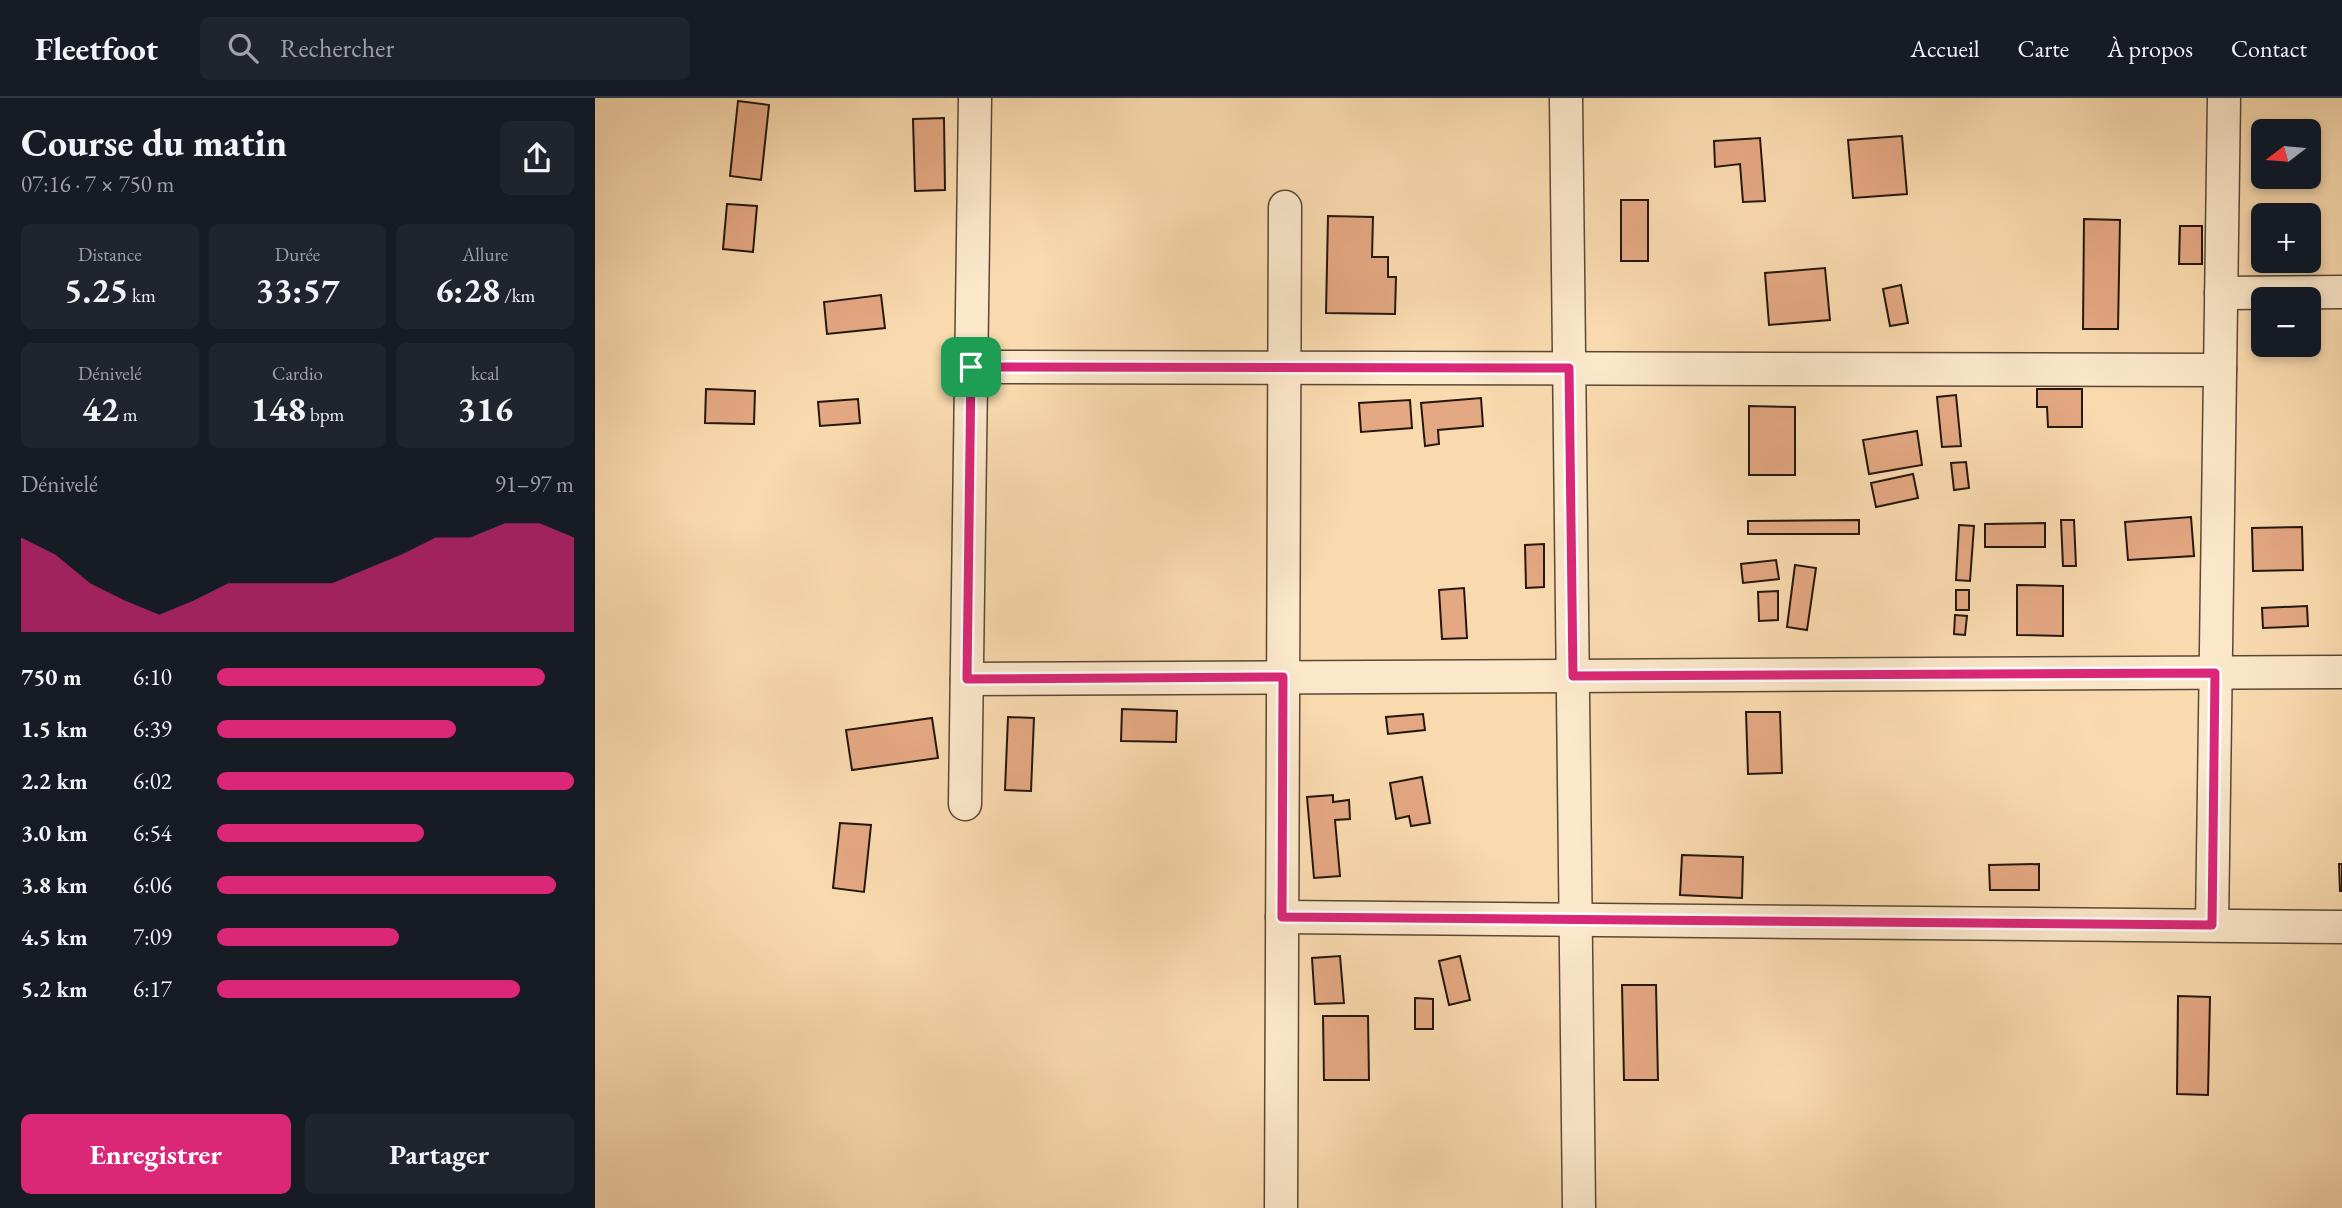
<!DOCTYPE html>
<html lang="fr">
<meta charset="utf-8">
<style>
body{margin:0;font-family:"EB Garamond",serif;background:#20242c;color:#f1f3f6;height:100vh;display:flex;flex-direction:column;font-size:26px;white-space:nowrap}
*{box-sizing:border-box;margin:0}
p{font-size:23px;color:#9ea1a6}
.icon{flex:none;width:38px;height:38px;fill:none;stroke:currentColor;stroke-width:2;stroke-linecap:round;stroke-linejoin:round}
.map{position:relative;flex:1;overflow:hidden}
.side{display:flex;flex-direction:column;background:#171b24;width:595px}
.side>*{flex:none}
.needle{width:46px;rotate:254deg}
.tools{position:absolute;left:1656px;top:21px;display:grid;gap:14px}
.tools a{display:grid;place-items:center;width:70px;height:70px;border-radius:10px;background:#171b24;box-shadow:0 4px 10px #0003;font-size:35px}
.pin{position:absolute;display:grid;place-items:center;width:60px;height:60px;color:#fff;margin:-30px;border-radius:14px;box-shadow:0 4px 10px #0006}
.round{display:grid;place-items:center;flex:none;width:74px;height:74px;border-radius:10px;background:#20242c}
.overview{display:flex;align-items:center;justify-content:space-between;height:119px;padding:0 21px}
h1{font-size:38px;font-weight:700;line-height:52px}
.stats{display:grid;grid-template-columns:repeat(3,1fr);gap:10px;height:119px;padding:7px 21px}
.stats div{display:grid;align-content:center;border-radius:10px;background:#20242c;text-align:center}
.stats b{font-size:35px;font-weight:700}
.stats small{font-size:19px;font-weight:400}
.stats p{font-size:19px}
.chart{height:196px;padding:14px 21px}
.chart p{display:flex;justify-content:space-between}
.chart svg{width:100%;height:126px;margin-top:7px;fill:#db2777;opacity:.7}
.action{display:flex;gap:14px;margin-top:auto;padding:14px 21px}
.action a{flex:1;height:80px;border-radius:10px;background:#db2777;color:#fff;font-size:28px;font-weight:700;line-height:80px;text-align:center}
.action a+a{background:#20242c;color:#f1f3f6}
ul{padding:0 21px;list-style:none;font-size:23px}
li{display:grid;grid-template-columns:112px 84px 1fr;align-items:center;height:52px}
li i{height:18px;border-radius:9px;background:#db2777}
header{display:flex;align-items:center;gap:42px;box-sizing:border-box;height:98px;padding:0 35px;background:#171b24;border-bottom:2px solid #363941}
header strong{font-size:33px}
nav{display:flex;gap:38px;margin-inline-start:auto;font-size:24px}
.search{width:490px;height:63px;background:#20242c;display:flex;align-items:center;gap:18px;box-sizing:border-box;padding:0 24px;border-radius:10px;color:#9ea1a6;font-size:26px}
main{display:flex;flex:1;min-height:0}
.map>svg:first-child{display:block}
</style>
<header>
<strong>Fleetfoot</strong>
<div class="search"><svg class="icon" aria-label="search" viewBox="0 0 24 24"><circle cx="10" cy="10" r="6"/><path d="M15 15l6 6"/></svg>Rechercher</div>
<nav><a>Accueil</a><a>Carte</a><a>À propos</a><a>Contact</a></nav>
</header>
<main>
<section class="side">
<div class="overview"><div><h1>Course du matin</h1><p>07:16 · 7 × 750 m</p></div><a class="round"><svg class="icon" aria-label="share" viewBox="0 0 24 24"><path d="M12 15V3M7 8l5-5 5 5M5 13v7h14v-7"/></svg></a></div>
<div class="stats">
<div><p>Distance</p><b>5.25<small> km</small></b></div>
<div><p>Durée</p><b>33:57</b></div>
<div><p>Allure</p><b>6:28<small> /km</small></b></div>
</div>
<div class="stats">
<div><p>Dénivelé</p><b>42<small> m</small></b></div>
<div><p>Cardio</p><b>148<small> bpm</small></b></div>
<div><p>kcal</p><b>316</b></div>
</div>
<div class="chart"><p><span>Dénivelé</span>91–97 m</p>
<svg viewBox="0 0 160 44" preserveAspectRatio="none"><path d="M0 44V11L10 17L20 27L30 33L40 38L50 33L60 27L70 27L80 27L90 27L100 22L110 17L120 11L130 11L140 6L150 6L160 11V44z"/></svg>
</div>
<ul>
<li><b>750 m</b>6:10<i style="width:92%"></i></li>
<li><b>1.5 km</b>6:39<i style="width:67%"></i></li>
<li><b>2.2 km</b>6:02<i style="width:100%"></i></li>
<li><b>3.0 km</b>6:54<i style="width:58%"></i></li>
<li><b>3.8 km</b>6:06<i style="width:95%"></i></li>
<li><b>4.5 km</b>7:09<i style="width:51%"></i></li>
<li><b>5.2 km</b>6:17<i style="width:85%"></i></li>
</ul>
<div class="action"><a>Enregistrer</a><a>Partager</a></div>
</section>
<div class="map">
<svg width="1747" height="1110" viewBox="0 0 1747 1110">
<rect width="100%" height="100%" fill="#f9daae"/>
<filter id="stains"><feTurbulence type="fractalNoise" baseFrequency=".00286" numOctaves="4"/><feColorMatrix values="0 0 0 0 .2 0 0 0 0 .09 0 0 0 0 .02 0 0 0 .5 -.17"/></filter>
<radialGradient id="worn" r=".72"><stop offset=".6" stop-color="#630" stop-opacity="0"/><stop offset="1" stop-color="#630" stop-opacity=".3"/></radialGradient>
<g fill="#e4a883" stroke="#25170f" stroke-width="2">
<polygon points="143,3 174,7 166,82 135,78"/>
<polygon points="349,20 350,92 320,93 318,21"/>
<polygon points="1307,38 1312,96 1258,100 1253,42"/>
<polygon points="1165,40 1170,103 1148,104 1145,66 1120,69 1119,43"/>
<rect x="1026" y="102" width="27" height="61"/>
<polygon points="132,106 162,108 158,154 128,151"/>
<polygon points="733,118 778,119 777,159 793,159 793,179 801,179 800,216 731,215"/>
<polygon points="1489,121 1525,122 1523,231 1488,231"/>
<polygon points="1585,128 1607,128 1607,166 1584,166"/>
<polygon points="1230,170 1235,222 1174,227 1170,175"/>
<polygon points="1306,187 1313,225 1295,228 1288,191"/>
<polygon points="286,197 290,230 232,236 229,204"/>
<polygon points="111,291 160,293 159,326 110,325"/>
<polygon points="1442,291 1487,291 1487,329 1453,329 1452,309 1442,309"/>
<polygon points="1361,297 1366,348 1347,349 1342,299"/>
<polygon points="886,300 888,328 843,332 844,346 830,348 826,305"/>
<polygon points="263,301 265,325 225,328 223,304"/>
<polygon points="815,302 817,330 766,334 764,305"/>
<polygon points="1154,308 1200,309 1200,377 1154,377"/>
<polygon points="1322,333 1327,367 1274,376 1268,342"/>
<polygon points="1371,364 1374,390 1359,392 1356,365"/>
<polygon points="1318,376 1323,400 1281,409 1276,385"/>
<polygon points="1596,419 1599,458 1533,462 1530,424"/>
<polygon points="1264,422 1264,436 1153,436 1153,423"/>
<polygon points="1466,422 1479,422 1481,468 1468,468"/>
<polygon points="1450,425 1450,449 1390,449 1390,426"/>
<polygon points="1364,427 1379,428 1375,483 1361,482"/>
<polygon points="1707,429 1708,472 1658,473 1657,430"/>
<polygon points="949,446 949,489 931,490 930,447"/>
<polygon points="1181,462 1184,481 1148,485 1146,466"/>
<polygon points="1200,467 1221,470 1212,532 1192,529"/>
<polygon points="1422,487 1468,488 1468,538 1422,537"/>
<polygon points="869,490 872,540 847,541 844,492"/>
<rect x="1361" y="492" width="13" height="20"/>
<polygon points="1183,493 1183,522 1164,523 1163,494"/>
<polygon points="1712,508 1713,528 1668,530 1667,510"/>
<polygon points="1360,517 1372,518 1370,537 1359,536"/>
<polygon points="527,611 582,613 581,644 526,643"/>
<polygon points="1151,614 1185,614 1187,675 1153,676"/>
<polygon points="828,616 830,632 793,636 791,619"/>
<polygon points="413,619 439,620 436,693 410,692"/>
<polygon points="337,620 343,660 257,672 251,632"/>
<polygon points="827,679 835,725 816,728 814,718 801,721 795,685"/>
<polygon points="738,697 738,704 754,702 755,721 740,722 745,778 719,780 712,699"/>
<polygon points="245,725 276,727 269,794 238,790"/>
<polygon points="1087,757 1148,759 1147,800 1085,797"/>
<polygon points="1444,766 1444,792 1395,792 1394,767"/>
<polygon points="1744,766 1747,766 1747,793 1745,793"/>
<polygon points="745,858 749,905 720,906 717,860"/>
<polygon points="865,858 875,902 854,907 844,863"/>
<polygon points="1027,887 1061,887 1063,982 1029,982"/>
<polygon points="1583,898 1615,899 1613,997 1582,996"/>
<polygon points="820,900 838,901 838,931 820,931"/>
<polygon points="728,918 773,918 774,982 729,982"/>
</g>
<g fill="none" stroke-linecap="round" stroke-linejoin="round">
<g stroke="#5a4837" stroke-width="35">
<g id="minor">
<polyline points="971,0 984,1110"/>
<polyline points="1626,195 1747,194"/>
<polyline points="376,269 1625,272"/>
<polyline points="372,581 1747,574"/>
<polyline points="370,706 380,0"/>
<polyline points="687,819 1747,829"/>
<polyline points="1617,827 1629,0"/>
<polyline points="686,1110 690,109"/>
</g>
</g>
<use href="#minor" stroke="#fbe7ca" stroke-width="32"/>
</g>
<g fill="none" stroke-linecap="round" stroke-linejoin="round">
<g stroke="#fff" stroke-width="14">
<polygon id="route" points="376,269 974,270 978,578 1620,575 1617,827 687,819 688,579 372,581"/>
</g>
<use href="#route" stroke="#db2777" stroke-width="9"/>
</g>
<rect width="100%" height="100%" filter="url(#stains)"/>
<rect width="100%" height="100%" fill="url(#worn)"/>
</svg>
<div class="tools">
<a><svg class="needle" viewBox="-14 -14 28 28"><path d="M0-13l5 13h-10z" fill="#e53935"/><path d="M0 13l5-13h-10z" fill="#9ea1a6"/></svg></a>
<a>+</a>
<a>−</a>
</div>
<div class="pin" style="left:376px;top:269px;background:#1e9e55"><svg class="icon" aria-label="arrive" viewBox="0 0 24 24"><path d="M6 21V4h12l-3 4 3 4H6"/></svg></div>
</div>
</main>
